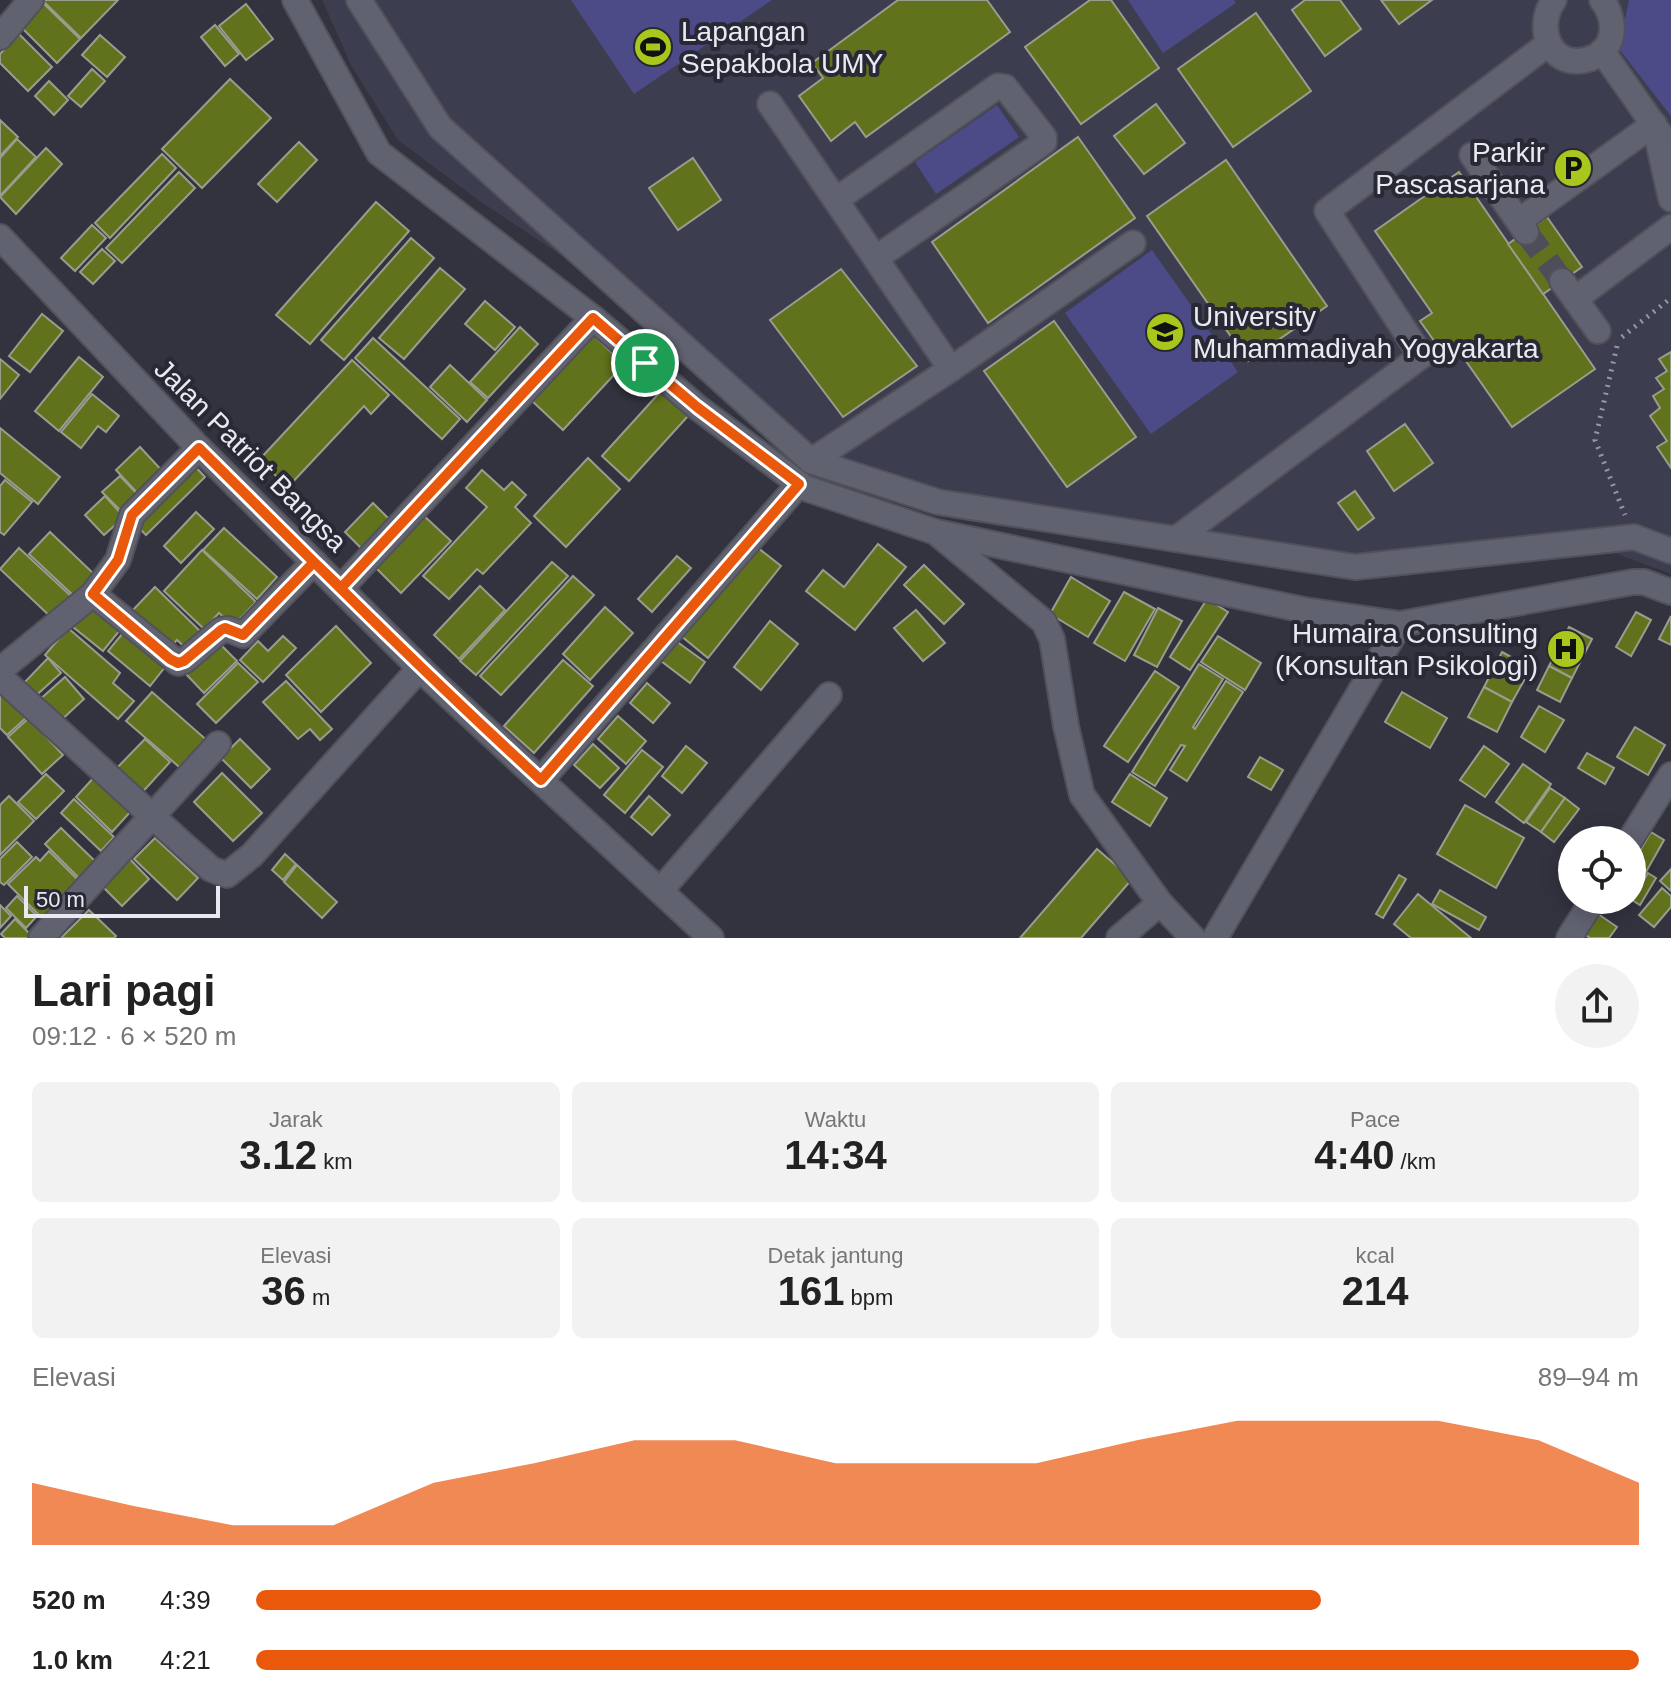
<!DOCTYPE html>
<html lang="id">
<meta charset="utf-8">
<style>
body{margin:0;font-family:Arial,sans-serif;background:#f2f2f2;color:#222;height:100vh;display:flex;flex-direction:column;font-size:30px;white-space:nowrap}
*{box-sizing:border-box;margin:0}
p{font-size:26px;color:#767676}
.icon{flex:none;width:44px;height:44px;fill:none;stroke:currentColor;stroke-width:2;stroke-linecap:round;stroke-linejoin:round}
.map{position:relative;height:938px;overflow:hidden}
.panel{display:flex;flex-direction:column;background:#fff;flex:1}
.panel>*{flex:none}
.controls{position:absolute;left:1558px;top:826px;display:grid;gap:16px}
.controls a{display:grid;place-items:center;width:88px;height:88px;border-radius:50%;background:#fff;box-shadow:0 4px 20px #0003;font-size:40px}
.scale{position:absolute;left:24px;bottom:20px;width:196px;box-sizing:border-box;padding-left:8px;border:4px solid #e8e9f1;border-top:0;font-size:22px;line-height:28px;white-space:nowrap;color:#e8e9f1;-webkit-text-stroke:6px #282935;paint-order:stroke}
.pin{position:absolute;display:grid;place-items:center;width:68px;height:68px;color:#fff;margin:-34px;border:4px solid #fff;border-radius:50%;box-shadow:0 2px 8px #0007}
.round{display:grid;place-items:center;flex:none;width:84px;height:84px;border-radius:42px;background:#f2f2f2}
.headline{display:flex;align-items:center;justify-content:space-between;height:136px;padding:0 32px}
h1{font-size:44px;font-weight:700;line-height:60px}
.stats{display:grid;grid-template-columns:repeat(3,1fr);gap:12px;height:136px;padding:8px 32px}
.stats div{display:grid;align-content:center;border-radius:12px;background:#f2f2f2;text-align:center}
.stats b{font-size:40px;font-weight:700}
.stats small{font-size:22px;font-weight:400}
.stats p{font-size:22px}
.chart{height:224px;padding:16px 32px}
.chart p{display:flex;justify-content:space-between}
.chart svg{width:100%;height:144px;margin-top:8px;fill:#ea580c;opacity:.7}
ul{padding:0 32px;list-style:none;font-size:26px}
li{display:grid;grid-template-columns:128px 96px 1fr;align-items:center;height:60px}
li i{height:20px;border-radius:10px;background:#ea580c}
.map>svg:first-child{display:block}
</style>
<div class="map">
<svg width="1671" height="938" viewBox="0 0 1671 938">
<rect width="100%" height="100%" fill="#32333f"/>
<polygon fill="#3c3d4f" points="322,0 1671,0 1671,574 1615,553 1357,581 1170,545 817,458 595,278 481,202 398,140 352,67"/>
<g fill="#4c4b88">
<polygon points="571,0 772,0 634,94"/>
<polygon points="1128,0 1234,0 1236,3 1163,53"/>
<polygon points="1629,0 1671,0 1671,116 1619,49"/>
<polygon points="997,105 1019,137 936,194 915,162"/>
<polygon points="1152,250 1238,372 1151,434 1065,313"/>
</g>
<g fill="#61721c" stroke="#999d8e" stroke-width="2">
<polygon points="40,0 80,39 57,63 17,23"/>
<polygon points="42,0 118,0 81,38"/>
<polygon points="898,0 987,0 1010,32 866,137 855,122 831,141 799,96 823,78 812,63"/>
<polygon points="1090,0 1111,0 1159,68 1081,124 1025,47"/>
<polygon points="1340,0 1361,29 1325,56 1292,10 1305,0"/>
<polygon points="1381,0 1432,0 1399,24"/>
<polygon points="246,4 273,39 246,60 219,26"/>
<polygon points="1256,13 1311,91 1233,147 1178,69"/>
<polygon points="215,25 239,54 225,66 201,37"/>
<polygon points="19,34 52,67 28,91 0,63 0,54"/>
<polygon points="100,35 125,57 107,77 82,55"/>
<polygon points="92,69 105,81 81,107 68,96"/>
<polygon points="230,79 271,118 202,188 162,149"/>
<polygon points="49,81 68,100 54,115 35,96"/>
<polygon points="1156,104 1185,143 1144,174 1114,136"/>
<polygon points="0,120 18,137 0,156"/>
<polygon points="1078,137 1135,218 988,323 932,242"/>
<polygon points="17,139 36,157 0,196 0,158"/>
<polygon points="299,142 317,160 277,202 258,184"/>
<polygon points="46,148 62,164 16,214 0,197"/>
<polygon points="162,154 176,168 110,238 95,223"/>
<polygon points="693,158 721,200 678,230 649,188"/>
<polygon points="1226,160 1327,306 1248,361 1147,216"/>
<polygon points="179,172 195,188 122,263 106,248"/>
<polygon points="1459,172 1595,369 1512,427 1454,344 1442,352 1420,321 1432,313 1375,231"/>
<polygon points="376,202 409,231 310,344 276,315"/>
<polygon points="1547,217 1582,267 1543,294 1508,244"/>
<polygon points="92,225 106,238 75,271 61,258"/>
<polygon points="411,238 434,258 344,360 321,340"/>
<polygon points="102,249 115,261 93,284 80,272"/>
<polygon points="440,268 465,289 404,359 379,338"/>
<polygon points="841,269 917,366 843,417 770,320"/>
<polygon points="485,301 515,327 495,350 465,324"/>
<polygon points="42,314 63,331 30,372 9,356"/>
<polygon points="1054,321 1136,437 1067,487 984,371"/>
<polygon points="520,327 538,344 488,398 470,382"/>
<polygon points="592,334 624,364 563,430 531,400"/>
<polygon points="373,338 460,419 442,439 355,358"/>
<polygon points="1671,352 1671,468 1657,447 1667,441 1650,416 1660,408 1653,396 1664,389 1656,378 1667,371 1659,359"/>
<polygon points="79,357 103,377 59,431 35,411"/>
<polygon points="0,359 19,375 0,399"/>
<polygon points="352,360 389,395 371,414 364,406 288,487 259,460"/>
<polygon points="450,365 487,400 467,422 430,387"/>
<polygon points="661,391 688,416 629,481 602,456"/>
<polygon points="92,394 119,416 106,432 98,426 81,448 61,432"/>
<polygon points="1405,424 1433,463 1394,491 1367,451"/>
<polygon points="0,428 60,477 38,504 0,473"/>
<polygon points="140,447 166,475 142,498 116,470"/>
<polygon points="588,458 620,489 566,547 534,516"/>
<polygon points="191,462 205,477 146,535 132,521"/>
<polygon points="482,470 504,490 512,482 526,495 515,507 531,523 483,574 477,569 449,599 423,576 487,507 466,488"/>
<polygon points="120,476 142,499 125,515 102,492"/>
<polygon points="5,480 32,502 4,535 0,532 0,486"/>
<polygon points="1355,491 1374,518 1358,530 1338,503"/>
<polygon points="105,496 124,517 104,535 85,515"/>
<polygon points="373,503 394,524 366,553 345,532"/>
<polygon points="196,512 214,529 181,563 164,546"/>
<polygon points="422,514 451,541 401,593 373,565"/>
<polygon points="224,528 277,577 257,599 203,550"/>
<polygon points="50,532 95,575 75,597 29,554"/>
<polygon points="753,544 781,566 708,658 680,635"/>
<polygon points="878,544 906,567 855,630 806,591 823,570 844,587"/>
<polygon points="19,548 73,598 53,619 0,569"/>
<polygon points="202,550 256,602 233,626 219,613 204,629 164,591"/>
<polygon points="677,556 691,568 652,612 638,599"/>
<polygon points="552,562 568,576 476,675 460,661"/>
<polygon points="924,565 964,604 944,624 904,585"/>
<polygon points="573,576 594,595 501,695 480,676"/>
<polygon points="1071,577 1110,601 1088,637 1050,614"/>
<polygon points="480,586 505,610 459,659 434,635"/>
<polygon points="155,587 202,633 187,649 177,640 167,650 130,613"/>
<polygon points="1124,592 1155,609 1125,661 1094,643"/>
<polygon points="1207,599 1228,612 1190,670 1170,657"/>
<polygon points="94,601 124,625 103,651 73,627"/>
<polygon points="605,607 633,633 590,680 563,654"/>
<polygon points="1158,608 1182,621 1157,667 1134,655"/>
<polygon points="916,610 945,643 923,661 894,628"/>
<polygon points="1636,612 1651,620 1631,656 1616,647"/>
<polygon points="1671,616 1671,645 1659,639"/>
<polygon points="770,621 798,644 761,690 734,667"/>
<polygon points="336,626 371,663 321,712 286,675"/>
<polygon points="1569,627 1592,639 1572,678 1549,666"/>
<polygon points="68,628 120,673 113,683 134,701 118,719 45,655"/>
<polygon points="127,628 169,662 150,686 108,651"/>
<polygon points="283,636 296,648 263,682 240,660 258,641 268,651"/>
<polygon points="1218,636 1261,663 1245,690 1201,662"/>
<polygon points="216,640 237,661 204,693 184,672"/>
<polygon points="676,641 705,662 690,683 661,661"/>
<polygon points="1502,652 1531,668 1512,702 1484,687"/>
<polygon points="48,658 61,673 31,700 18,685 24,683"/>
<polygon points="563,660 593,686 534,753 504,726"/>
<polygon points="238,663 258,682 216,723 197,704"/>
<polygon points="1199,664 1223,679 1193,727 1195,729 1226,681 1243,692 1187,781 1170,770 1185,746 1181,745 1155,786 1132,772"/>
<polygon points="1549,666 1572,678 1560,702 1537,690"/>
<polygon points="1155,671 1179,687 1128,762 1104,746"/>
<polygon points="65,677 84,699 57,724 37,702"/>
<polygon points="286,681 332,729 320,740 310,729 298,739 263,702"/>
<polygon points="647,683 670,703 653,723 630,703"/>
<polygon points="0,686 28,716 7,735 0,728"/>
<polygon points="1484,687 1512,702 1497,732 1468,717"/>
<polygon points="152,692 210,743 185,772 126,721"/>
<polygon points="1402,692 1447,718 1430,748 1385,722"/>
<polygon points="1539,706 1564,720 1545,752 1521,737"/>
<polygon points="618,716 646,741 626,764 598,739"/>
<polygon points="29,718 63,755 42,774 8,737"/>
<polygon points="1635,727 1665,745 1648,775 1617,757"/>
<polygon points="145,739 170,762 137,798 111,774"/>
<polygon points="240,739 270,769 251,788 221,758"/>
<polygon points="593,744 619,768 600,788 574,765"/>
<polygon points="686,746 707,763 682,793 662,776"/>
<polygon points="1484,746 1509,764 1485,797 1460,780"/>
<polygon points="642,750 663,767 625,813 604,795"/>
<polygon points="1587,753 1614,768 1605,784 1578,768"/>
<polygon points="1260,757 1283,770 1271,790 1248,777"/>
<polygon points="1523,764 1551,784 1524,823 1496,802"/>
<polygon points="222,773 262,813 233,841 194,802"/>
<polygon points="46,774 64,791 36,819 18,802"/>
<polygon points="1130,774 1167,798 1150,826 1112,802"/>
<polygon points="96,775 132,810 112,832 76,797"/>
<polygon points="1550,788 1565,798 1541,832 1526,822"/>
<polygon points="9,796 34,821 0,855 0,805"/>
<polygon points="649,796 670,815 652,835 631,817"/>
<polygon points="1565,798 1579,809 1554,842 1541,832"/>
<polygon points="74,799 114,837 101,851 61,813"/>
<polygon points="1465,805 1524,838 1496,888 1437,854"/>
<polygon points="61,828 99,865 83,882 45,844"/>
<polygon points="1651,832 1664,840 1633,895 1632,864"/>
<polygon points="155,838 198,878 177,900 134,859"/>
<polygon points="17,842 32,857 4,885 0,882 0,859"/>
<polygon points="1097,849 1132,879 1081,938 1020,938"/>
<polygon points="49,851 83,885 47,923 8,884 36,857 40,861"/>
<polygon points="124,853 149,879 122,906 97,881"/>
<polygon points="285,854 296,864 283,880 272,870"/>
<polygon points="297,865 337,902 322,918 284,882"/>
<polygon points="1671,869 1671,891 1660,881"/>
<polygon points="1648,873 1656,878 1640,905 1632,900"/>
<polygon points="1399,875 1406,879 1383,918 1376,914"/>
<polygon points="1662,888 1671,896 1671,907 1654,927 1639,915"/>
<polygon points="1440,890 1486,917 1479,930 1432,904"/>
<polygon points="1418,894 1471,938 1411,938 1394,924"/>
<polygon points="17,896 37,916 26,928 6,908"/>
<polygon points="0,905 11,916 0,928"/>
<polygon points="89,910 116,936 114,938 61,938"/>
<polygon points="1598,914 1617,927 1609,938 1590,938 1584,934"/>
<polygon points="15,919 32,936 30,938 5,938 1,934"/>
</g>
<g fill="none" stroke-linecap="round" stroke-linejoin="round">
<polyline stroke="#4d4e5a" stroke-width="24" stroke-dasharray="24 12" stroke-linecap="butt" points="1526,232 1562,281"/>
<g stroke="#50515b" stroke-width="28">
<g id="minor">
<polyline points="295,0 379,153 593,318 697,407 805,488 936,532 1304,610 1400,624 1633,582 1644,582 1671,592"/>
<polyline points="359,0 440,127 811,461 938,502 1355,567 1634,537 1671,551"/>
<path d="M1554,0C1535,26 1549,68 1585,60C1616,54 1618,21 1602,0"/>
<polyline points="0,37 31,0"/>
<polyline points="1602,51 1663,138"/>
<polyline points="770,104 951,369"/>
<polyline points="1472,155 1526,232"/>
<polyline points="836,200 998,86 1005,87 1044,137 1044,142 876,258"/>
<polyline points="1519,221 1654,124 1671,199"/>
<polyline points="0,237 199,448 433,681 711,938"/>
<polyline points="1562,281 1598,331"/>
<polyline points="1575,299 1671,227"/>
<polyline points="811,461 951,369 1133,243"/>
<polyline points="938,534 1044,622 1052,639 1066,726 1082,795 1160,903 1193,938"/>
<polyline points="1176,539 1420,357 1420,354 1327,211 1548,44"/>
<polyline points="341,588 593,318"/>
<polyline points="93,594 178,663 184,661 221,630 228,629 243,635 314,562"/>
<polyline points="0,670 93,594 118,560 132,515 199,448"/>
<polyline points="0,677 184,845 211,869 227,875 252,855 420,668"/>
<polyline points="541,780 799,484"/>
<polyline points="1630,840 1671,775"/>
<polyline points="661,890 829,695"/>
<polyline points="41,938 218,744"/>
<polyline points="1119,938 1160,903"/>
<polyline points="1215,938 1400,624"/>
<polyline points="1569,938 1593,900"/>
</g>
</g>
<g stroke="#9697a0" stroke-width="5" stroke-dasharray="2 6" stroke-linecap="butt">
<polyline points="1622,337 1671,298"/>
<polyline points="1617,346 1595,440 1625,515"/>
</g>
<use href="#minor" stroke="#616270" stroke-width="24"/>
</g>
<g fill="none" stroke-linecap="round" stroke-linejoin="round">
<g stroke="#fff" stroke-width="16">
<path id="route" d="M645,363L593,318L341,588L314,562L243,635L225,628L221,630L184,661L178,663L170,659L93,594L118,560L132,515L199,448C312,560 424,673 541,780L799,484L697,407L645,363"/>
</g>
<use href="#route" stroke="#ea580c" stroke-width="10"/>
</g>
<defs>
<g id="stadium-disc" transform="scale(2)"><circle r="9.5" fill="#a8c71c" stroke="#282935"/><path d="M0-5a6.5 5 0 1 0 0 10a6.5 5 0 1 0 0-10ZM-3.5-1.8h7v3.6h-7Z" fill="#111"/></g>
<g id="parking-disc" transform="scale(2)"><circle r="9.5" fill="#a8c71c" stroke="#282935"/><path d="M-3.5-5.5H1a3.5 3.5 0 0 1 0 7H-1V5.5H-3.5ZM-1-3.4V-.6H.8a1.4 1.4 0 0 0 0-2.8Z" fill="#111"/></g>
<g id="university-disc" transform="scale(2)"><circle r="9.5" fill="#a8c71c" stroke="#282935"/><path d="M0-5L7-2L0 1L-7-2ZM-4 1L0 2.5L4 1V4Q0 6-4 4Z" fill="#111"/></g>
<g id="hospital-disc" transform="scale(2)"><circle r="9.5" fill="#a8c71c" stroke="#282935"/><path d="M-5-5h3v3.5h4V-5h3V5h-3V1.5h-4V5h-3Z" fill="#111"/></g>
</defs>
<g fill-rule="evenodd">
<use href="#stadium-disc" x="653" y="47"/>
<use href="#parking-disc" x="1573" y="168"/>
<use href="#university-disc" x="1165" y="332"/>
<use href="#hospital-disc" x="1566" y="649"/>
</g>
<g text-anchor="middle" stroke-width="8" stroke-linejoin="round" paint-order="stroke">
<g font-size="28" fill="#e8e9f1" stroke="#282935" text-anchor="start">
<text x="681" y="41">Lapangan<tspan x="681" dy="32">Sepakbola UMY</tspan></text>
<text x="1545" y="162" text-anchor="end">Parkir<tspan x="1545" dy="32">Pascasarjana</tspan></text>
<text x="1193" y="326">University<tspan x="1193" dy="32">Muhammadiyah Yogyakarta</tspan></text>
<text x="1538" y="643" text-anchor="end">Humaira Consulting<tspan x="1538" dy="32">(Konsultan Psikologi)</tspan></text>
</g>
<g font-size="28" fill="#e8e9f1" stroke="#282935">
<text transform="translate(251 455) rotate(45)" y="10">Jalan Patriot Bangsa</text>
</g>
</g>
</svg>
<div class="controls">
<a><svg class="icon" aria-label="locate" viewBox="0 0 24 24"><circle cx="12" cy="12" r="6"/><path d="M12 2v4M12 18v4M2 12h4M18 12h4"/></svg></a>
</div>
<div class="scale">50 m</div>
<div class="pin" style="left:645px;top:363px;background:#1e9e55"><svg class="icon" aria-label="arrive" viewBox="0 0 24 24"><path d="M6 21V4h12l-3 4 3 4H6"/></svg></div>
</div>
<section class="panel">
<div class="headline"><div><h1>Lari pagi</h1><p>09:12 · 6 × 520 m</p></div><a class="round"><svg class="icon" aria-label="share" viewBox="0 0 24 24"><path d="M12 15V3M7 8l5-5 5 5M5 13v7h14v-7"/></svg></a></div>
<div class="stats">
<div><p>Jarak</p><b>3.12<small> km</small></b></div>
<div><p>Waktu</p><b>14:34</b></div>
<div><p>Pace</p><b>4:40<small> /km</small></b></div>
</div>
<div class="stats">
<div><p>Elevasi</p><b>36<small> m</small></b></div>
<div><p>Detak jantung</p><b>161<small> bpm</small></b></div>
<div><p>kcal</p><b>214</b></div>
</div>
<div class="chart"><p><span>Elevasi</span>89–94 m</p>
<svg viewBox="0 0 160 44" preserveAspectRatio="none"><path d="M0 44V25L10 32L20 38L30 38L40 25L50 19L60 12L70 12L80 19L90 19L100 19L110 12L120 6L130 6L140 6L150 12L160 25V44z"/></svg>
</div>
<ul>
<li><b>520 m</b>4:39<i style="width:77%"></i></li>
<li><b>1.0 km</b>4:21<i style="width:100%"></i></li>
</ul>
</section>
